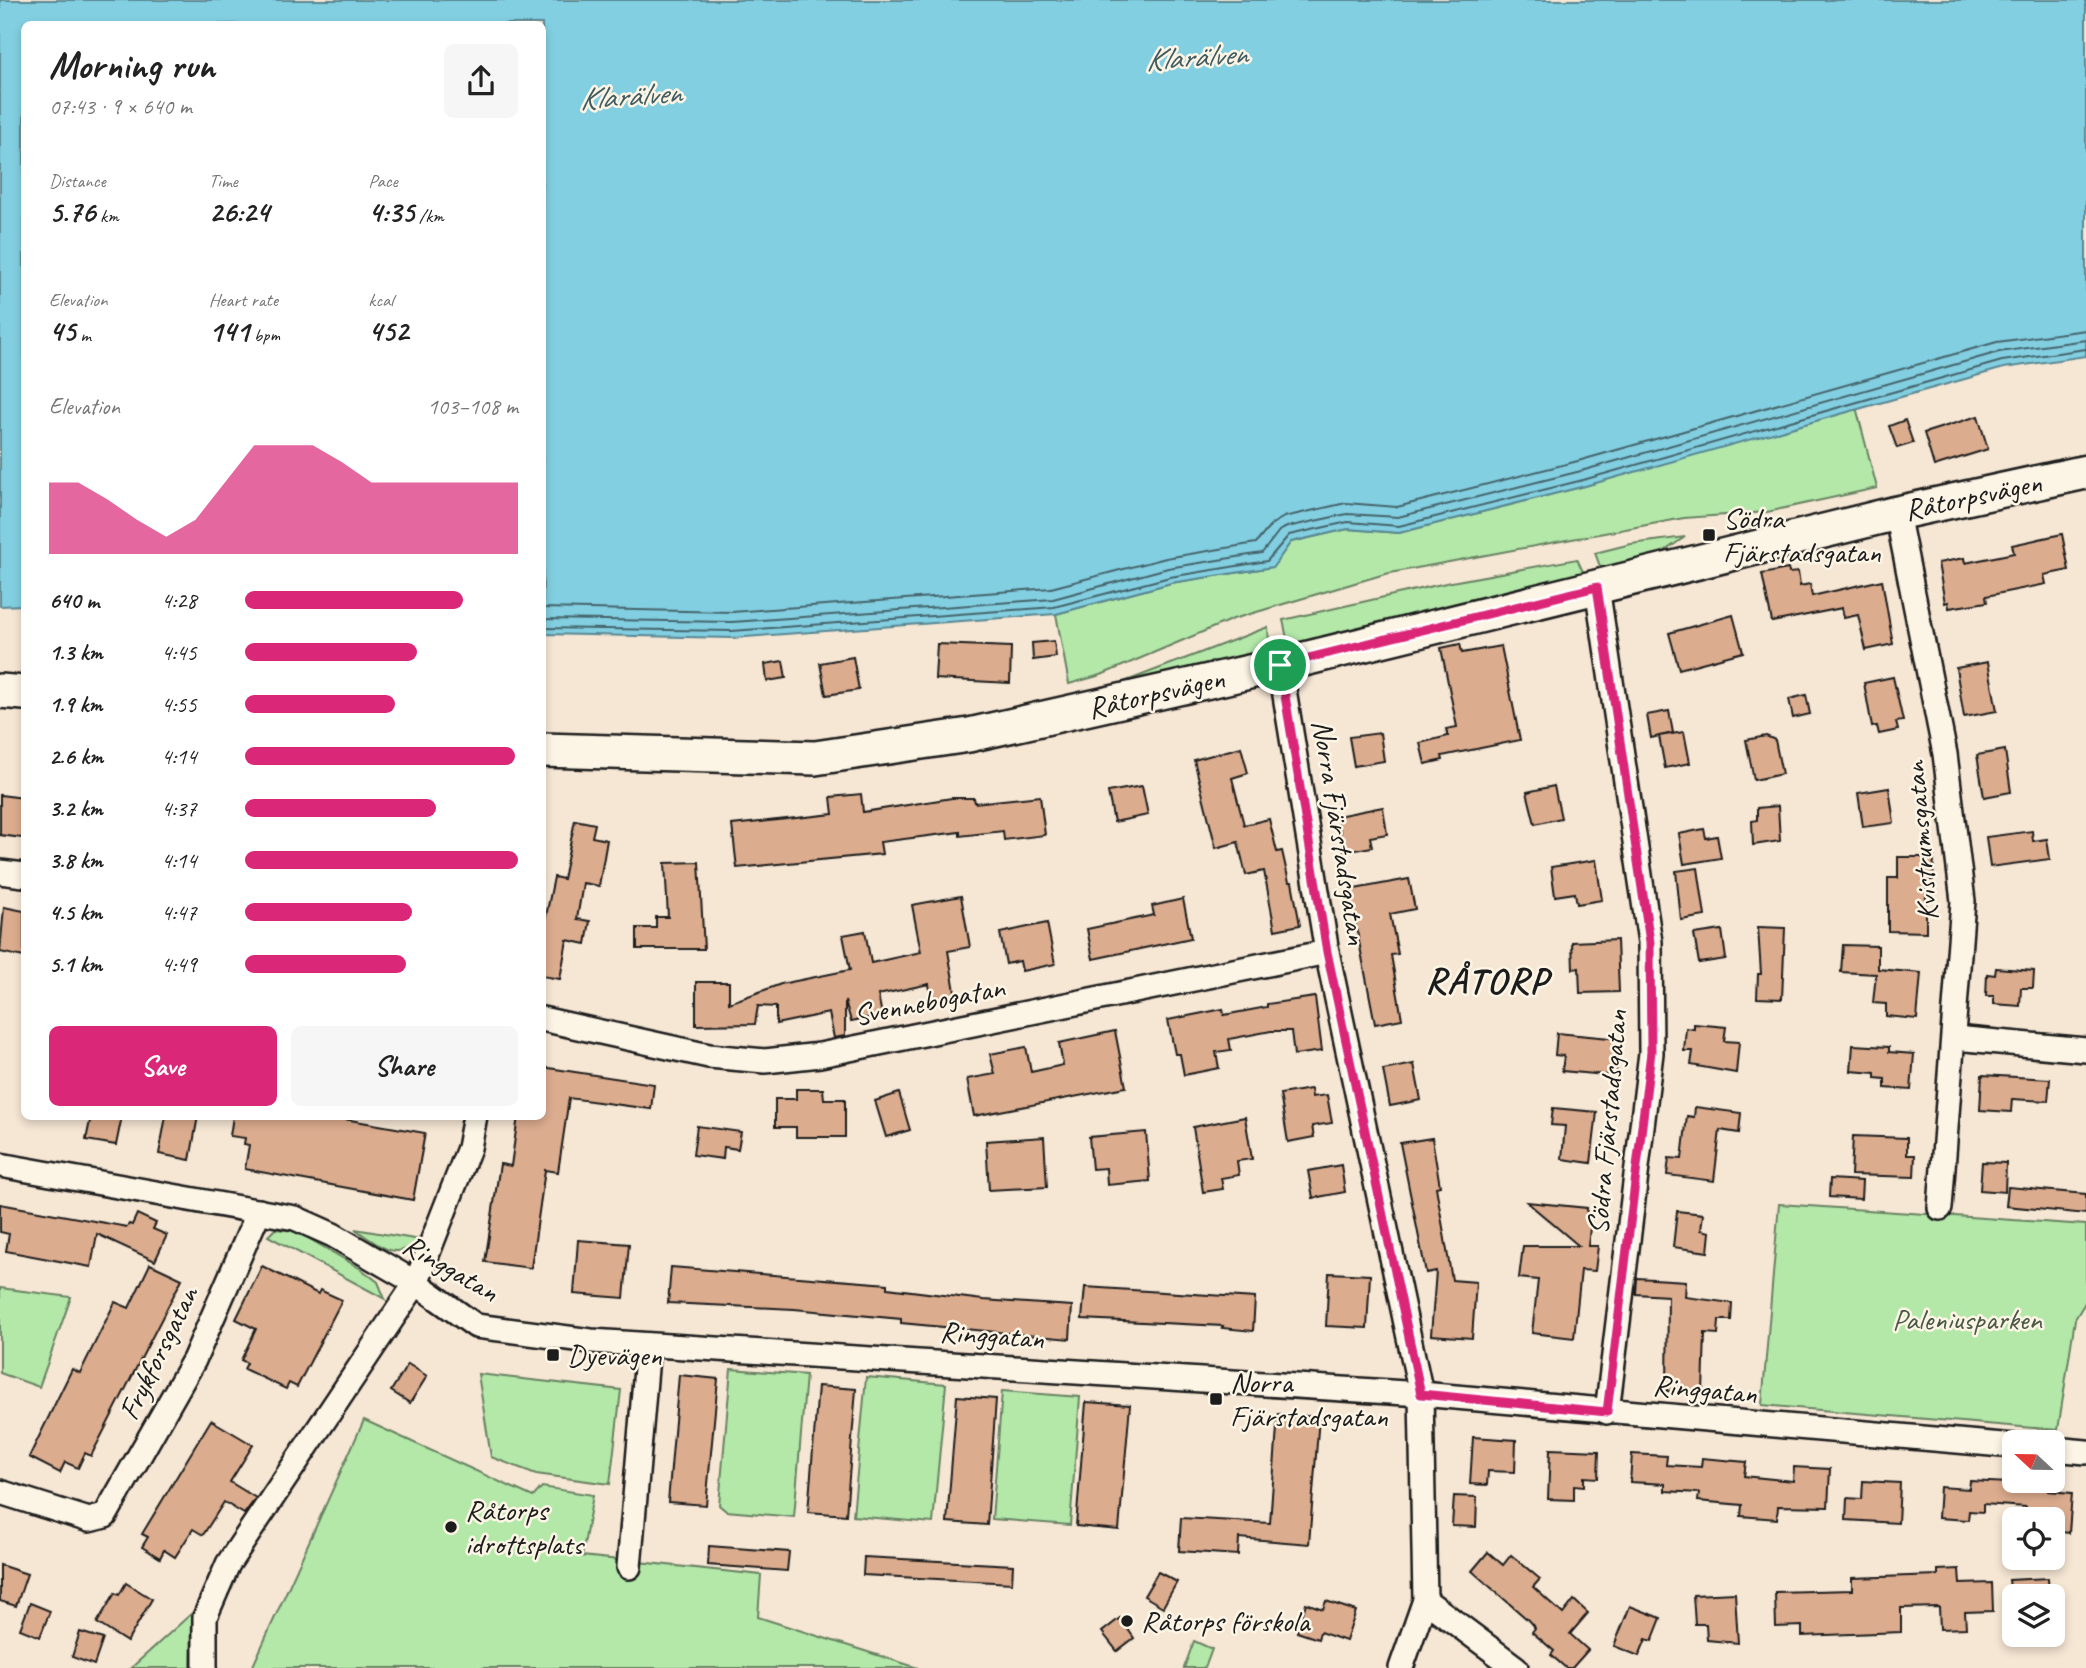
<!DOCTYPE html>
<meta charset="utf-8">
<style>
body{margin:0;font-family:Caveat,sans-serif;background:#f6f6f6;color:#222;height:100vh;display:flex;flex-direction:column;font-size:26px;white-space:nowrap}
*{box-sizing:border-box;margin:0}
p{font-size:23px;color:#767676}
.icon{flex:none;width:38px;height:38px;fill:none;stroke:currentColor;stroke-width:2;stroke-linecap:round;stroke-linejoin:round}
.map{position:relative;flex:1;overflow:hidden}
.panel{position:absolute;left:21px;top:21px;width:525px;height:1099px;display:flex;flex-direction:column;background:#fff;border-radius:10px;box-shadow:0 4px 10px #0003}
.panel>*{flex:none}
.needle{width:46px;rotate:292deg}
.buttons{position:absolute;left:2002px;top:1430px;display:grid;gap:14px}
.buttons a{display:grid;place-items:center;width:63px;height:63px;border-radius:10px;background:#fff;box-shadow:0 4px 10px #0003;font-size:35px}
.pin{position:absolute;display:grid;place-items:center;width:60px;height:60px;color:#fff;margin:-30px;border:4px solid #fff;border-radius:50%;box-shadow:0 2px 7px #0007}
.round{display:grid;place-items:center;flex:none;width:74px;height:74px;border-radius:10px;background:#f6f6f6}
.summary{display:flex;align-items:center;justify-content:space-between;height:119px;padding:0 28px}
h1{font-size:38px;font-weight:600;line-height:52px}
.stats{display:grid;grid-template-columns:repeat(3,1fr);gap:10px;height:119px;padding:7px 28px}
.stats div{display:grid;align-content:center}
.stats b{font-size:30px;font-weight:600}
.stats small{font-size:19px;font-weight:400}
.stats p{font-size:19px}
.chart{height:196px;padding:14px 28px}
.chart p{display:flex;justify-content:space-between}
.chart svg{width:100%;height:126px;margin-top:7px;fill:#db2777;opacity:.7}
.primary-button{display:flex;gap:14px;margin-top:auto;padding:14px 28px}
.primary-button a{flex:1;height:80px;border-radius:10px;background:#db2777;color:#fff;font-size:28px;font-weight:600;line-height:80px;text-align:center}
.primary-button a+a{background:#f6f6f6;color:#222}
ul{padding:0 28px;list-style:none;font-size:23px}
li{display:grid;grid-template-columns:112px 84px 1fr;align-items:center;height:52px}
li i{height:18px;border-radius:9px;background:#db2777}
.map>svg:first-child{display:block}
</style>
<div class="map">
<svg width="2086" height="1668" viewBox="0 0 2086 1668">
<rect width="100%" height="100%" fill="#f6e6d4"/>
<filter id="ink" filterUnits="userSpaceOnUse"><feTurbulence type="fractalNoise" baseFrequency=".0143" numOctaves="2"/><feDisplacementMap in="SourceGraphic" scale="14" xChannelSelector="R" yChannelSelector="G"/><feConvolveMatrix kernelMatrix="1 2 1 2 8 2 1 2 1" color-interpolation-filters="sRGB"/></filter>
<g filter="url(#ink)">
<g fill="#b3e8a9" stroke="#688262" stroke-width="2">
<polygon points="1856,407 1877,488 1767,512 1684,518 1385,574 1233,619 1101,675 1069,684 1056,614 1171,583 1272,567 1291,542 1348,529 1399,533 1585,486"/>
<polygon points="1685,537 1644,565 1603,574 1595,553 1631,544"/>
<polygon points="1577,559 1586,578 1290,652 1283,620 1446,583"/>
<polygon points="1268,627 1270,656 1095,693"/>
<polygon points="1779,1204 2086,1225 2086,1301 2075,1319 2058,1430 1762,1405"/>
<polygon points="275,1229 296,1231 361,1269 378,1282 385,1299 268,1236"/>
<path d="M355,1229L420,1240C396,1263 378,1245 355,1229Z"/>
<polygon points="0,1288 71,1297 39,1387 0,1373"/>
<polygon points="731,1369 806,1375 794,1517 726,1511 719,1505"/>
<polygon points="478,1374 621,1390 610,1484 536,1474 491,1457"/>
<polygon points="866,1377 946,1384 933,1523 853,1516"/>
<polygon points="1002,1391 1080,1397 1070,1525 992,1519"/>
<polygon points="364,1420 533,1497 542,1487 593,1495 582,1556 761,1575 758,1617 918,1668 252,1668"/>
<polygon points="192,1613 191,1668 131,1668"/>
<polygon points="1194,1641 1212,1649 1205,1668 1184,1668"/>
</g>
<polygon fill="#82cfe1" stroke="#598792" stroke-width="2" points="0,0 2086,0 2086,356 2004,368 1585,486 1399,533 1348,529 1291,542 1273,567 1171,583 1056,614 732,638 543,634 542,24 24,24 24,605 0,606"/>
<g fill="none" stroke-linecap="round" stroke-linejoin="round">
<g stroke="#45646b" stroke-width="2">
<polyline points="542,608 732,612 1051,588 1166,558 1256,543 1272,524 1284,517 1346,503 1397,507 1578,461 1997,342 2086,330"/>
<polyline points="542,619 732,622 1053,599 1168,568 1262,553 1279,531 1287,527 1347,514 1398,517 1581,471 1999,352 2086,340"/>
<polyline points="542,628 732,631 1054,607 1170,577 1267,561 1289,535 1348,522 1399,526 1583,480 2002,361 2086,349"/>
</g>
</g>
<g fill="#dcac8e" stroke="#1c1c1c" stroke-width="2">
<polygon points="1978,416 1988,449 1934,466 1924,433"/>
<polygon points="1905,420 1913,443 1897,448 1889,426"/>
<polygon points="2062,534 2069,570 2044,575 2046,584 1986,596 1987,602 1949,608 1948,602 1945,603 1938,563 1964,558 1965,563 2014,553 2012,545"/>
<polygon points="1788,569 1789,573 1798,572 1800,586 1810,584 1812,596 1882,580 1893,644 1866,650 1858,615 1844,618 1842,608 1772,622 1762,574"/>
<polygon points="1733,615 1743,652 1679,669 1669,633"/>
<polygon points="1054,641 1056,657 1033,660 1032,643"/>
<polygon points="937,644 1011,647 1010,683 935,679"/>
<polygon points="1460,644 1462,653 1501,646 1520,740 1442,756 1443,760 1425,764 1420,743 1448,736 1446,729 1457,727 1441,648"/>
<polygon points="853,657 859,690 826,695 820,663"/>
<polygon points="783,661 786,678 767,681 765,664"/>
<polygon points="1988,662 1997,711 1964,717 1956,668"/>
<polygon points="1893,677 1903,721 1896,722 1898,730 1879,734 1877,726 1872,727 1864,683"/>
<polygon points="1806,695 1810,714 1793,718 1789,699"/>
<polygon points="1669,711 1673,733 1651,738 1647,715"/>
<polygon points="1684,732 1690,763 1665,768 1659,736"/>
<polygon points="1380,733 1384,761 1354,766 1349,737"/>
<polygon points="1766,736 1775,740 1782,774 1754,780 1746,740"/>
<polygon points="1241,747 1248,773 1232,778 1244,825 1269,819 1277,852 1282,851 1289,882 1292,882 1300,925 1275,930 1264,871 1246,875 1238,842 1216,848 1194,760"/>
<polygon points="2005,750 2011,792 1984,797 1977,755"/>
<polygon points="1142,786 1148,815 1114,822 1108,792"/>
<polygon points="1554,786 1561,818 1535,824 1527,792"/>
<polygon points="1889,788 1894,823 1863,827 1858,793"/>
<polygon points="861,794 863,812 952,798 974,798 975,803 1040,796 1045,835 1004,840 1003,831 960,836 960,832 880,842 882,854 737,868 732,825 833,814 831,797"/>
<polygon points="0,795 24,798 23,838 0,835"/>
<polygon points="1778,806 1780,841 1753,845 1752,821 1757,820 1757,808"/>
<polygon points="1383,807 1387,834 1370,837 1372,847 1344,852 1337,816"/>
<polygon points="575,820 595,824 592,837 607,840 599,886 583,883 577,919 590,921 586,944 567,940 560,979 542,976 542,936 554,877 563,879"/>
<polygon points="1704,829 1706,838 1717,836 1721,858 1684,864 1679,834"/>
<polygon points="2032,831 2033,841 2047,839 2050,859 1990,867 1986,837"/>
<polygon points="1898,857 1934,857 1933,880 1926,880 1926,932 1888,931 1888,878 1898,878"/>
<polygon points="1596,860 1602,900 1577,904 1575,893 1555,896 1551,867"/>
<polygon points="699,862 704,949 637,949 637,928 656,928 656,917 668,917 665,863"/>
<polygon points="1698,868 1705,916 1681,920 1676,871"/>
<polygon points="1409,879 1415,909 1390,914 1398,954 1391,955 1402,1019 1375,1024 1349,890"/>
<polygon points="961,896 970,947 948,951 956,997 931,1001 929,984 878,995 882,1015 851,1021 845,1001 845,1036 834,1038 829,1013 776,1024 776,1007 758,1006 755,1024 696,1025 696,982 729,982 729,1003 781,984 850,970 843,935 865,931 871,963 921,952 912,905"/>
<polygon points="1183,899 1191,938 1093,959 1087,929 1154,915 1152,906"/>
<polygon points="4,907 24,911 24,957 0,952"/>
<polygon points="1047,923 1055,964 1022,971 1020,961 1006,964 1000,933"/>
<polygon points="1758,927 1785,928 1782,999 1757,998 1758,974 1761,974"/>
<polygon points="1722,930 1726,959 1699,963 1694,934"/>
<polygon points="1617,940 1619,992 1580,993 1579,968 1573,969 1572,942"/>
<polygon points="1843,945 1878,946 1878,969 1921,973 1917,1019 1886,1016 1886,1004 1873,1003 1876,974 1841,972"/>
<polygon points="1996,968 2034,971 2033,988 2021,988 2020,1006 1994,1004 1994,996 1986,996 1987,974 1995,975"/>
<polygon points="1315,997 1322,1051 1294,1055 1291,1031 1271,1031 1229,1039 1231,1050 1216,1052 1219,1068 1184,1075 1180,1054 1175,1054 1168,1020 1223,1009 1224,1015 1267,1007 1267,1004"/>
<polygon points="1694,1024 1726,1027 1724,1041 1739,1042 1736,1073 1691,1065 1693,1051 1684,1051 1686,1028 1694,1029"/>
<polygon points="1115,1031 1126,1087 974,1116 967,1079 995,1074 990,1054 1026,1047 1031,1072 1063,1065 1059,1043"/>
<polygon points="1557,1033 1620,1039 1616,1076 1562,1071 1564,1056 1555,1055"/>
<polygon points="1853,1045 1889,1047 1889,1052 1914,1054 1911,1090 1885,1088 1885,1079 1875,1078 1875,1073 1851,1071"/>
<polygon points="1414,1064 1421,1100 1390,1106 1383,1070"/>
<polygon points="542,1067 654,1084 651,1109 569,1098 558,1172 545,1170 531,1268 485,1262 500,1164 511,1166 518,1116 542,1116"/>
<polygon points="1982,1075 2050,1079 2048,1101 2012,1099 2011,1112 1980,1110"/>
<polygon points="796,1089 823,1089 824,1099 845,1099 845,1137 796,1137 796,1127 775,1127 775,1099 796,1099"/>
<polygon points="1311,1089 1312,1097 1327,1095 1332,1123 1312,1126 1314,1137 1288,1142 1280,1094"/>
<polygon points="899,1093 910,1130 886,1137 875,1101"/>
<polygon points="1695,1107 1741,1113 1739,1133 1720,1130 1714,1181 1667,1175 1669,1158 1682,1159 1687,1116 1694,1117"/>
<polygon points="1553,1108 1597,1112 1591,1163 1562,1159 1565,1126 1551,1125"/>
<polygon points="91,1116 122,1116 116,1145 86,1140"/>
<polygon points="166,1116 198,1116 190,1160 159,1154"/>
<polygon points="233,1116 327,1116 425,1133 413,1200 245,1169 249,1145 244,1144 245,1138 230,1136"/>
<polygon points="1245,1117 1252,1159 1237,1161 1239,1175 1221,1178 1223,1189 1203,1192 1193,1127"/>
<polygon points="697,1126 741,1132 738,1149 724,1147 723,1159 693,1155"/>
<polygon points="1146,1132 1150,1181 1107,1185 1106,1168 1092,1169 1089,1137"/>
<polygon points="1853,1136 1907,1138 1907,1155 1915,1155 1914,1177 1851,1175"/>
<polygon points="1044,1137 1047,1187 989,1190 986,1141"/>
<polygon points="1432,1138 1440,1186 1436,1187 1452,1280 1476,1282 1472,1338 1431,1335 1436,1271 1426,1273 1400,1143"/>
<polygon points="1982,1162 2006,1163 2005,1192 1980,1190"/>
<polygon points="1341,1165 1345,1192 1313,1198 1308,1171"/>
<polygon points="1830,1179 1862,1181 1861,1199 1829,1197"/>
<polygon points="2008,1187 2086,1194 2086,1214 2006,1206"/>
<polygon points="1527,1202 1587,1208 1586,1218 1591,1219 1588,1246 1598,1246 1595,1271 1581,1270 1574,1338 1532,1333 1538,1280 1519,1278 1523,1246 1579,1246"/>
<polygon points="0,1204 127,1227 129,1224 132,1225 137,1214 156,1223 153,1229 167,1235 155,1261 97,1234 91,1267 6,1251 9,1234 0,1232"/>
<polygon points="1677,1211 1703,1214 1701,1230 1710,1232 1708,1252 1673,1247"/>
<polygon points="578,1240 629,1244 624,1298 574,1294"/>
<polygon points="150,1264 182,1279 91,1456 85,1453 78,1468 65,1462 60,1473 29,1457 72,1369 80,1373 115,1302 129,1308"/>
<polygon points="262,1266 318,1294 320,1290 342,1300 297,1387 289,1383 286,1389 244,1369 247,1363 241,1360 256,1329 236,1319"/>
<polygon points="671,1267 888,1284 888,1288 983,1300 1072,1306 1070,1339 901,1323 901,1319 794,1309 668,1303"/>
<polygon points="1329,1273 1370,1275 1367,1328 1326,1326"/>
<polygon points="1637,1278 1686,1281 1685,1297 1732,1303 1731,1320 1719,1320 1718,1334 1705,1333 1703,1392 1667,1391 1668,1296 1636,1294"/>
<polygon points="1085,1287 1255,1298 1253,1331 1222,1328 1223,1326 1082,1319"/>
<polygon points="408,1364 427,1376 410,1403 391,1391"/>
<polygon points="679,1375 718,1379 706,1505 668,1502"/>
<polygon points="818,1386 856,1389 846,1515 808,1512"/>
<polygon points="957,1396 996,1399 987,1525 947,1522"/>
<polygon points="1086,1402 1130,1405 1119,1530 1076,1526"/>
<polygon points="1278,1414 1319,1417 1309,1544 1239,1538 1238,1555 1179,1551 1181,1518 1270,1523"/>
<polygon points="211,1420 253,1445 230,1482 256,1498 244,1514 224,1502 203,1535 193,1529 175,1557 164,1550 160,1558 142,1547 148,1537 142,1534"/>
<polygon points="1473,1437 1516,1440 1515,1472 1488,1471 1487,1485 1470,1484"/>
<polygon points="1550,1449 1599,1451 1598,1478 1584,1477 1584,1486 1574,1485 1574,1500 1548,1499"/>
<polygon points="1632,1454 1667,1456 1666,1465 1701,1467 1702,1458 1746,1462 1744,1476 1793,1481 1794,1467 1830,1469 1828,1507 1778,1506 1777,1519 1741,1516 1742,1505 1698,1501 1699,1493 1665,1491 1665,1484 1630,1482"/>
<polygon points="1863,1481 1900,1483 1898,1523 1846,1520 1847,1498 1862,1499"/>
<polygon points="1970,1481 2048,1485 2048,1491 2072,1493 2069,1533 2053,1531 2053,1519 2025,1519 2026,1507 1983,1504 1983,1512 1969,1511 1968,1520 1938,1518 1940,1487 1969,1489"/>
<polygon points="1454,1496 1477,1497 1476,1527 1452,1526"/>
<polygon points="709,1546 789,1552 787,1571 708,1565"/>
<polygon points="1488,1552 1503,1565 1511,1555 1540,1579 1533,1587 1563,1614 1574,1600 1588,1613 1570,1634 1588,1650 1572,1668 1566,1668 1551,1655 1554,1651 1532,1632 1535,1628 1528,1620 1472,1571"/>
<polygon points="864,1557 1013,1565 1012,1583 863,1575"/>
<polygon points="0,1565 27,1574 16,1606 0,1601"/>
<polygon points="1959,1569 1960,1584 1992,1583 1993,1611 1965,1612 1966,1628 1940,1629 1939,1607 1901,1608 1901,1632 1802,1636 1802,1626 1776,1627 1775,1592 1852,1590 1852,1578 1938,1575 1938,1570"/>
<polygon points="1158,1572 1177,1582 1163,1607 1144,1596"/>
<polygon points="2048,1578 2049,1596 2011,1596 2009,1580"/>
<polygon points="126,1583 152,1599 127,1642 97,1623 115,1593 119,1595"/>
<polygon points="1735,1593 1738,1643 1707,1640 1706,1624 1695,1624 1693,1595"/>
<polygon points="1326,1601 1356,1611 1346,1641 1320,1632 1318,1639 1297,1632 1306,1603 1323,1609"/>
<polygon points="30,1603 50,1611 40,1637 20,1629"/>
<polygon points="1630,1606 1661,1618 1652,1641 1646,1639 1639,1656 1614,1646"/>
<polygon points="1120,1618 1134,1638 1117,1651 1102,1632"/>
<polygon points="80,1632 103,1639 94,1665 72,1657"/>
</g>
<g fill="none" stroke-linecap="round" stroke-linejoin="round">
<g stroke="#1c1c1c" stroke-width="28">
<g id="street">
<polyline points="1897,513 1945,754 1963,901 1940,1208"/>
<polyline points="1597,587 1650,942 1651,1053 1607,1412"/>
<polyline points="1280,665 1327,952 1421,1394 1425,1600 1401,1668"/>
<polyline points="0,872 24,875"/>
<polyline points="542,1019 709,1056 765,1061 820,1055 1327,952"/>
<polyline points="1955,1038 2086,1050"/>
<polyline points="0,1165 295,1218 333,1235 416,1283 476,1326 591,1341 1421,1394 2014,1446"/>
<polyline points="2053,1449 2086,1452"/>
<polyline points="0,1492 89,1520 105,1516 194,1360 259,1211"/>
<polyline points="629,1567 648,1345"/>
<polyline points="1425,1600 1516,1668"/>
<polyline points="205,1668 205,1617 228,1564 416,1283 469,1148 475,1116"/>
</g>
</g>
<g stroke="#1c1c1c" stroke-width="38">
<g id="secondary">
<polyline points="0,691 24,693"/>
<polyline points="542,750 815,758 969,735 1280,665 1897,513 2086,472"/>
</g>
</g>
<use href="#street" stroke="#fcf5e5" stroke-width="23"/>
<use href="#secondary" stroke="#fcf5e5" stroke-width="33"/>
</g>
</g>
<g fill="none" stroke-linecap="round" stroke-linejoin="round" filter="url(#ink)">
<g stroke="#fff" stroke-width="14">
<polygon id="route" points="1597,587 1650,942 1651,1052 1607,1412 1421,1394 1327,952 1280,665"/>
</g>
<use href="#route" stroke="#db2777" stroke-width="9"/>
</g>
<g fill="#1c1c1c" stroke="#fcf5e5" stroke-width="2.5">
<rect x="1702" y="528" width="14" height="14" rx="3.5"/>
<rect x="546" y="1348" width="14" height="14" rx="3.5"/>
<rect x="1209" y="1392" width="14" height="14" rx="3.5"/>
<circle cx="451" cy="1527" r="7"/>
<circle cx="1127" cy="1621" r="7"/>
</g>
<g text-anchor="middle" stroke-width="5" stroke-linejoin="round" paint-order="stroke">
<g font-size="30" fill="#1c1c1c" stroke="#fcf5e5">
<text transform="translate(1973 496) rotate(-12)" y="10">Råtorpsvägen</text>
<text transform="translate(1156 693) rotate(-13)" y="10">Råtorpsvägen</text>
<text transform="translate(1340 832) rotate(81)" y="10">Norra Fjärstadsgatan</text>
<text transform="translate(1921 841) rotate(-95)" y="10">Kvistrumsgatan</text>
<text transform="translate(929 1001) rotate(-11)" y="10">Svennebogatan</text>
<text transform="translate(1607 1122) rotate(-85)" y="10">Södra Fjärstadsgatan</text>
<text transform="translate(451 1268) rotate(30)" y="10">Ringgatan</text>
<text transform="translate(992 1335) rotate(4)" y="10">Ringgatan</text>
<text transform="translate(158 1353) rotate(-64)" y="10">Frykforsgatan</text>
<text transform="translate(1705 1389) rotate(5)" y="10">Ringgatan</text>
</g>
<g font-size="30" fill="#1c1c1c" stroke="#fcf5e5" text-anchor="start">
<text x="1723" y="528">Södra<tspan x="1723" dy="34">Fjärstadsgatan</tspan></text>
<text x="567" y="1365">Dyevägen</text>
<text x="1230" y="1392">Norra<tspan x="1230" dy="34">Fjärstadsgatan</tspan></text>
<text x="465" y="1520">Råtorps<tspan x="465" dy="34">idrottsplats</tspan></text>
<text x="1141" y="1631">Råtorps förskola</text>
</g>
<g font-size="30" fill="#495946" stroke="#fcf5e5">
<text x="1967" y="1329">Paleniusparken</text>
</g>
<g font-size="32" font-style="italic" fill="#405b61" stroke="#fcf5e5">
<text transform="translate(1196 56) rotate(-4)" y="11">Klarälven</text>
<text transform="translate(630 95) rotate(-4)" y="11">Klarälven</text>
</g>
<g font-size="37" font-weight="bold" letter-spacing="2" fill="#1c1c1c" stroke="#fcf5e5">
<text x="1487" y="993">RÅTORP</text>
</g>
</g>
</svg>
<div class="buttons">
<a><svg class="needle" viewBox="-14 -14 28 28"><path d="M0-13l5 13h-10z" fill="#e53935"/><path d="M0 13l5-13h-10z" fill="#767676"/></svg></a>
<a><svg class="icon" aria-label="locate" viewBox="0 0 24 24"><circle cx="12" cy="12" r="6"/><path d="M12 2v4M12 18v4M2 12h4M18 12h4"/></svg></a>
<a><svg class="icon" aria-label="layers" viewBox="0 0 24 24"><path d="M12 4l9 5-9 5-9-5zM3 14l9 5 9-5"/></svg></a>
</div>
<div class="pin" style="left:1280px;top:665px;background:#1e9e55"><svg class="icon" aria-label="arrive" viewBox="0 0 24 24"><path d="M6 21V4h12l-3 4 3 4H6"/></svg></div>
<section class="panel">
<div class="summary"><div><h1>Morning run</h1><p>07:43 · 9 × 640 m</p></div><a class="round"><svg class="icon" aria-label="share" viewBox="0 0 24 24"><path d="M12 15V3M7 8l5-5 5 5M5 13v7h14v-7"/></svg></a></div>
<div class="stats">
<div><p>Distance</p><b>5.76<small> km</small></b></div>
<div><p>Time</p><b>26:24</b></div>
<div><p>Pace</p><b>4:35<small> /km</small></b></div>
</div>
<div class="stats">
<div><p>Elevation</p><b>45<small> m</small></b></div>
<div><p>Heart rate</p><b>141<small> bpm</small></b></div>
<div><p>kcal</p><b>452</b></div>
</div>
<div class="chart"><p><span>Elevation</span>103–108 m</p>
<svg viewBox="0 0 160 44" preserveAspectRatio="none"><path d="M0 44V19L10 19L20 25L30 32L40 38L50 32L60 19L70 6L80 6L90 6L100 12L110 19L120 19L130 19L140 19L150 19L160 19V44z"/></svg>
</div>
<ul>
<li><b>640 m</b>4:28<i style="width:80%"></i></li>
<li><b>1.3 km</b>4:45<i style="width:63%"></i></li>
<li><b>1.9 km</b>4:55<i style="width:55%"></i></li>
<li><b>2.6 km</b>4:14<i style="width:99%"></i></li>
<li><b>3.2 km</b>4:37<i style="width:70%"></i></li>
<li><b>3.8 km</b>4:14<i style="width:100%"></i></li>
<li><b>4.5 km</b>4:47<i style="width:61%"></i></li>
<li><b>5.1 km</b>4:49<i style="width:59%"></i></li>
</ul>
<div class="primary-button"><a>Save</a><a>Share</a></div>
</section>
</div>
